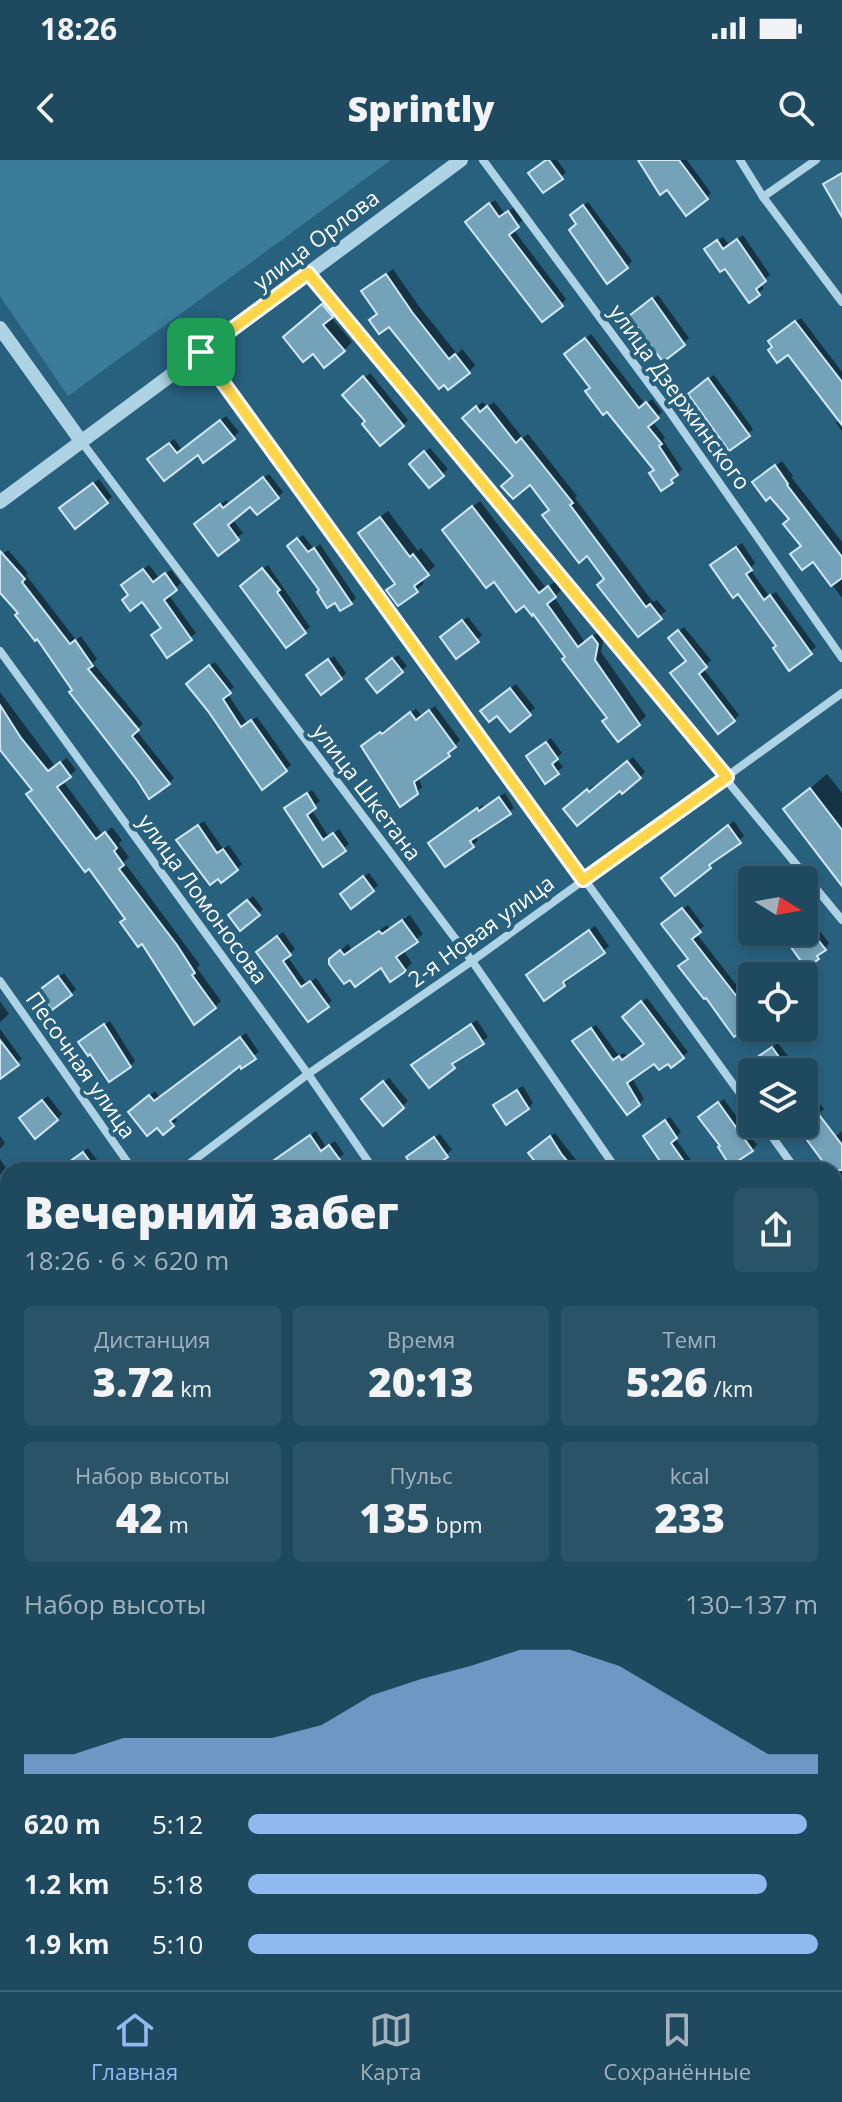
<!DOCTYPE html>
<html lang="ru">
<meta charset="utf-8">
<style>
body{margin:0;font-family:"Open Sans",sans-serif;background:#2b5367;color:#f1f3f6;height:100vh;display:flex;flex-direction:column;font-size:30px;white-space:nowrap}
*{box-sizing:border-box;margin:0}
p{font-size:26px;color:#a1b2bc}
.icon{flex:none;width:44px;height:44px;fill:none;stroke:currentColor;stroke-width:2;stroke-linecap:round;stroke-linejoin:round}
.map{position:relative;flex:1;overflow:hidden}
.details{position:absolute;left:0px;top:1002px;width:842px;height:828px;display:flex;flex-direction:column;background:#1e495e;border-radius:24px 24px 0 0;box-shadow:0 4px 12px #0003,0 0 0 2px #3c6173}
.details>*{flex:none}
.needle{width:52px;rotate:101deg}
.controls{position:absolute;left:738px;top:706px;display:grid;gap:16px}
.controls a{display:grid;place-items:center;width:80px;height:80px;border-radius:8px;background:#1e495e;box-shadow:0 4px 12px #0003,0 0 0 2px #3c6173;font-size:40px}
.pin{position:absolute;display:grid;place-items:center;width:68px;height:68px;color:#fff;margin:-34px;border-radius:16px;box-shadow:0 4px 12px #0006}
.round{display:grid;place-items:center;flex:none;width:84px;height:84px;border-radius:8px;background:#2b5367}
.headline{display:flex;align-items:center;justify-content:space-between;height:136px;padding:0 24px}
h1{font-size:44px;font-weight:800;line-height:60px}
.metrics{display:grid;grid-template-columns:repeat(3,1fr);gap:12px;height:136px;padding:8px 24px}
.metrics div{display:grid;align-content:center;border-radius:8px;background:#2b5367;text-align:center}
.metrics b{font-size:40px;font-weight:800}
.metrics small{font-size:22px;font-weight:400}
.metrics p{font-size:22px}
.chart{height:224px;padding:16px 24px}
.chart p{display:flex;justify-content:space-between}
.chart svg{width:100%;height:144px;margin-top:8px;fill:#90b9f0;opacity:.7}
ul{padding:0 24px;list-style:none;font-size:26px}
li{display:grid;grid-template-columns:128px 96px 1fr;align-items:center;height:60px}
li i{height:20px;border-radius:10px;background:#90b9f0}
.status{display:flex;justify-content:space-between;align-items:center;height:56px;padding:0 40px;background:#1e495e;direction:ltr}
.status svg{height:22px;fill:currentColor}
header{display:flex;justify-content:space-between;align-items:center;height:104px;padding:0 24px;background:#1e495e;font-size:36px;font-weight:800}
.dock{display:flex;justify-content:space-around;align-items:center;height:112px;border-top:2px solid #3c6173;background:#1e495e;font-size:22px;color:#a1b2bc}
.dock a{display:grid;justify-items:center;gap:4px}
.dock .on{color:#90b9f0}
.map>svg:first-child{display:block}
</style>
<div class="status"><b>18:26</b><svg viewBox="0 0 49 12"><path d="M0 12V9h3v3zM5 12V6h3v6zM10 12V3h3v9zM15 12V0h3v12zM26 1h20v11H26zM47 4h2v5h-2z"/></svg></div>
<header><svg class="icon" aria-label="back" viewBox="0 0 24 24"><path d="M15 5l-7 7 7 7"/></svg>Sprintly<svg class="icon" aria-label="search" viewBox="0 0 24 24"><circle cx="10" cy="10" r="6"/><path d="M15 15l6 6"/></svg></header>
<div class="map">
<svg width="842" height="1830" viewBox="0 0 842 1830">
<rect width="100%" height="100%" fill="#28617e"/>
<polygon fill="#3b7c9b" points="0,0 391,0 68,236 0,136"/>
<polygon fill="#668da1" stroke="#a2d1e5" stroke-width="2" points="296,1822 373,1822 378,1830 316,1830"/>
<g fill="#0007">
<polygon points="547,0 557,0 566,12 561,17"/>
<polygon points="646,0 687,0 711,33 706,38 667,27"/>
<polygon points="495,40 505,54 513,48 523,60 513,69 566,139 561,144 472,57"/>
<polygon points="588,42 632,101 627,106 578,64 577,51"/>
<polygon points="743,75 770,115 760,123 764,128 759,133 712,84 723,77 729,85"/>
<polygon points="393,109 418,145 457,194 462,189 475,205 469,212 445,222 379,153 364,131"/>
<polygon points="658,135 689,178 664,199 637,151"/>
<polygon points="331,138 339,147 330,156 352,182 344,190 293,169"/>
<polygon points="801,158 842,212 842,271 836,263 840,259 789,192 774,187 775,176"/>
<polygon points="591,174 645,244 652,239 662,252 652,261 665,277 663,280 682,309 672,321 661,328 656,309 607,249 572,189"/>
<polygon points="370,213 408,260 403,265 367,261 345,235"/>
<polygon points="714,215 753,269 748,274 695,229"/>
<polygon points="483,242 487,247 494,242 523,278 528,274 577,336 575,338 653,442 657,440 666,451 639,474 606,418 530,322 515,316 470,252"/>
<polygon points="226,256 239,272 204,300 198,293 155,294 174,279 182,290"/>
<polygon points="430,288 448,309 429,325 417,299"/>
<polygon points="782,301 793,316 792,318 842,382 842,438 803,385 791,359 761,316"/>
<polygon points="269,314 283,332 278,337 251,344 232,359 243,373 218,393 201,359 226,340 229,344"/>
<polygon points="99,319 112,337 75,366 67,343"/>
<polygon points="480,341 546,428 556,421 562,429 554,437 585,482 600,471 604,476 601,492 646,556 639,563 609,558 534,452 451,363"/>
<polygon points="388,351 418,391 421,388 435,406 420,419 424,423 417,430 397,423 367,367"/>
<polygon points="303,375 314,389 320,384 356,438 351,443 336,440 321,430 294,381"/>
<polygon points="742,383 755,403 750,409 769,436 776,432 816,487 789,508 778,486 718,400"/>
<polygon points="8,390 28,413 26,415 76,480 81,476 97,499 93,503 143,564 136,570 174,618 169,623 74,530 20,453 0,430 0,396"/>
<polygon points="149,405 159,418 171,410 181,423 168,434 196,473 168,495 163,467 143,440 130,435 129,420"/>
<polygon points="268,405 310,467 287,485 248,421"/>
<polygon points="468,457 482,475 477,480 447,472"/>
<polygon points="684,467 711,500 703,508 739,555 734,560 688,500 676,473"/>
<polygon points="398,495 407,506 377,530 374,514"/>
<polygon points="334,496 346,513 341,518 314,510"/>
<polygon points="215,502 234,527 227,533 247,563 257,557 291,605 262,627 209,550 193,519"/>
<polygon points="516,524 535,548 510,569 488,546"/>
<polygon points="0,532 55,606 67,598 76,610 63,621 103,675 112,667 122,680 119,684 129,697 124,702 200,805 197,808 221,841 215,847 127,758 0,585"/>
<polygon points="435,546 460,580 448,594 418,616 422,627 417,632 368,581 386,569 387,571 416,549 422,556"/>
<polygon points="551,578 562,593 556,598 563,607 546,621 533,592"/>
<polygon points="633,597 645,612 640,617 620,629 571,644 593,626 595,629"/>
<polygon points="827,614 842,633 842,723 786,649"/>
<polygon points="312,630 320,641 311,649 329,677 339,669 349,684 323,704 292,644"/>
<polygon points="505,633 514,648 475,676 478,680 473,685 445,705 435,678 483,645 484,647"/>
<polygon points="204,661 223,689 229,685 242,704 237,709 184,675"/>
<polygon points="734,661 744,676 675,733 668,713"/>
<polygon points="369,713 378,725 373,730 347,730"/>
<polygon points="253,736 263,749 258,754 236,750"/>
<polygon points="688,745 704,766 696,773 752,845 752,862 690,798 669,760"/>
<polygon points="804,751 829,783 818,798 783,772 804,772"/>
<polygon points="410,755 423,774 403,790 412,803 405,810 329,801 348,784 352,790 387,765 390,769"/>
<polygon points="595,766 609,786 568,817 569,819 564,824 534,810"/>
<polygon points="283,772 295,789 287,796 307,824 316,818 332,841 308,859 263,787"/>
<polygon points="64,813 76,829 71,834 46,826"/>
<polygon points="647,838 688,892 671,905 668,901 655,901 632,918 644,939 639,944 580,876 596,865 619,896 624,893 628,897 646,883 629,852"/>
<polygon points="0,841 9,854 0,862"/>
<polygon points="477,860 488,877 456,899 458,901 453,906 419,900"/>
<polygon points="110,861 135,901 130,906 86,877"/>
<polygon points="0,869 22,899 0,917"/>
<polygon points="246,873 259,892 240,904 174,955 177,960 173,965 135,947 155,931 160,938"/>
<polygon points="778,883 800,912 764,912 761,895"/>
<polygon points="804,917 812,927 809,930 824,949 803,967 801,964 804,964"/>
<polygon points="389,918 408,941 383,963 368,934"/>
<polygon points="523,926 533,943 528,948 501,940"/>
<polygon points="48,936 62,954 57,959 26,953"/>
<polygon points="724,939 757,985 752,990 722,986 706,952"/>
<polygon points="670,957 681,972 675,978 698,1010 705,1005 708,1010 670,1010 650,971"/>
<polygon points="316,971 326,987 335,981 344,994 322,1010 261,1010"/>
<polygon points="842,971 842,1030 836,1034 834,1010 831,1010 834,978"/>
<polygon points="555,973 584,1010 545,1010 536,988"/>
<polygon points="440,974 452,990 426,1010 418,1010 414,992"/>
<polygon points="0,976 5,983 0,989"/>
<polygon points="88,988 102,1007 99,1010 62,1010"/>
<polygon points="0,999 6,1008 0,1015"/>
<polygon points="8,1047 8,1067 0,1056"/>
<polygon points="834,1090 842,1100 842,1123 834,1130"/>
<polygon points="842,1164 842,1197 834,1203 834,1170"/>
<polygon points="8,1240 8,1282 0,1268 0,1244"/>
<polygon points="838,1334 842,1340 842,1386 834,1393 834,1337"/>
<polygon points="839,1464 842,1468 842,1492 834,1497 834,1468"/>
<polygon points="0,1501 8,1507 8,1570 6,1572 0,1568"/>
<polygon points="4,1595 8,1598 8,1637 0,1647 0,1599"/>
<polygon points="576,1822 611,1822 600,1830 581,1830"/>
</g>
<g fill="#74a2b8" stroke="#d0e9f4" stroke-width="2">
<polygon points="546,0 549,0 563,19 543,33 528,13"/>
<polygon points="638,0 679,0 708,39 686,56 667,30 660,35"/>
<polygon points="842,13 842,57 823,24"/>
<polygon points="489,43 499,57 508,51 519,67 509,75 563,146 542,162 465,62"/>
<polygon points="583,45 628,108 607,124 569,70 576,64 570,55"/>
<polygon points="737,79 766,121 756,129 760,135 749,143 725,109 720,112 704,89 717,80 723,89"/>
<polygon points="386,114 412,152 449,199 455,194 470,213 448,230 444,225 439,229 389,167 379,174 369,160 377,154 361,131"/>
<polygon points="652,138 685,185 663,202 629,156"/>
<polygon points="322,144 333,157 323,165 345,191 324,208 313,194 303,202 283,177"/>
<polygon points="795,161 842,222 842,265 788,195 777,203 768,190 772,187 768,181"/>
<polygon points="585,178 639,248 646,242 659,258 648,267 662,284 659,286 678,315 671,320 673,323 661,331 649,313 654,310 607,252 603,255 585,231 590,228 564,194"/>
<polygon points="363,216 404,266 380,286 362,264 365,261 342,235"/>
<polygon points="708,218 750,276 729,291 688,234"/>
<polygon points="476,246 480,252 487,246 516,283 521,278 573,343 570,345 646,447 650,444 662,459 638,477 597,425 604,419 587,396 579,403 542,355 549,350 530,325 513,339 501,326 513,316 462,258"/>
<polygon points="220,260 235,279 203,303 198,295 164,321 147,299 169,283 177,293"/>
<polygon points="424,291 444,316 429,328 409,304"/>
<polygon points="775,305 788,324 787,325 842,397 842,418 831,426 813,402 802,410 790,394 801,386 783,364 789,359 770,337 766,341 752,322"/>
<polygon points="263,317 279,338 257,355 250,347 228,365 239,380 218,396 194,364 220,344 223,348"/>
<polygon points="93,323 108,343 75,369 59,348"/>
<polygon points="472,346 539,433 548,426 556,437 547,444 578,487 592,476 598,484 595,500 640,565 618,582 602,561 607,558 562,499 565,497 533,454 532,456 524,446 516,452 494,422 486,428 442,370"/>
<polygon points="380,357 410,397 413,394 429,415 414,426 418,432 398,446 386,430 395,424 358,373"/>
<polygon points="297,378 308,392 314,388 352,444 340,451 335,443 327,448 317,432 319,430 287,386"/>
<polygon points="736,387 752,410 746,414 764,440 770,435 812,494 789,511 773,488 776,486 738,434 733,438 710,405"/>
<polygon points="0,391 25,419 22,422 70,484 75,480 93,506 88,509 139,570 132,576 170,624 149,639 137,620 69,532 72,530 37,479 35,481 15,455 18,453 0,433"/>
<polygon points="262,408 280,430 277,432 306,473 286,488 240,426"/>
<polygon points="143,409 153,422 165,413 177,430 164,440 192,480 167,498 151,475 161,468 142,442 130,451 122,440 128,435 121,425"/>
<polygon points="462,460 479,482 456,499 440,477"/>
<polygon points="678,470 707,507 699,514 735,561 718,574 670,513 686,501 668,478"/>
<polygon points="392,498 403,512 377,533 366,519"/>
<polygon points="328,499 342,519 321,535 306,515"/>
<polygon points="209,505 231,533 223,539 241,567 251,560 287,611 262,630 208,551 186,524"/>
<polygon points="510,528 531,555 510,572 497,556 489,562 480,551"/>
<polygon points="0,545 21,578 48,611 60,602 71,617 57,627 96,679 105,672 117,688 114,691 124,705 119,709 177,785 195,813 192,815 216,848 194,865 142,784 138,787 120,762 125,759 89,709 85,712 26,634 32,630 0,590"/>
<polygon points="429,550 456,587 448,593 450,596 414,622 418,634 400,647 361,586 380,572 382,574 410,552 416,560"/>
<polygon points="546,582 558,599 552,604 559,614 545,624 526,596"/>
<polygon points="627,601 641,618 622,634 620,631 577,666 563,649 587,629 589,632"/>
<polygon points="810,628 842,670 842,726 783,649"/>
<polygon points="307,633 316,648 307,655 323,680 333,673 346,691 323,707 284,648"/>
<polygon points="499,637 511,654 470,681 474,687 445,707 428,683 477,648 479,651"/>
<polygon points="198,665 217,693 223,689 238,710 221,723 218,719 210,725 176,680"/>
<polygon points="728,665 741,683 709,705 711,708 675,736 661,718"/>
<polygon points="363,716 374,731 351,749 340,734"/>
<polygon points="247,740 260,755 240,771 228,755"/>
<polygon points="682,748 701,772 692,779 752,856 752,865 734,877 706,838 704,839 678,806 688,799 661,764"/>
<polygon points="402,760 418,782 396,797 406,811 390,822 381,808 355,827 350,820 344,824 329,804 329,799 340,790 344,795 379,771 382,774"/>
<polygon points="589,770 605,793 563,822 565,826 544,841 526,815"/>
<polygon points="780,772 812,772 826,790 817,796 819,799 806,808"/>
<polygon points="277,776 291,795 283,801 301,827 310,821 329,847 308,862 256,792"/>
<polygon points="58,816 72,835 52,850 38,831"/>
<polygon points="641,841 684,898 671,908 668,904 659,910 654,904 627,923 640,945 627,955 572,881 591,868 613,900 619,896 622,900 644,884 622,857"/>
<polygon points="104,864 131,907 109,922 90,894 88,896 78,882"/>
<polygon points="471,864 484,884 452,904 455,908 429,928 411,905"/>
<polygon points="240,877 256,899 241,909 240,906 170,961 174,966 163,975 157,968 147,976 128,952 149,935 154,941"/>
<polygon points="0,880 19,905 0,919"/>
<polygon points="772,887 786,907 779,912 762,912 753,900"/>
<polygon points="383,921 404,948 383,966 361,939"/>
<polygon points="517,930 529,949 506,965 493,945"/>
<polygon points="804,935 842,985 842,1010 829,1010 804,976"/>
<polygon points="42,940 58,960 35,979 19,958"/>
<polygon points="718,942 753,991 730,1006 718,987 720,986 698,957"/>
<polygon points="665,960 677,978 671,983 690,1010 666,1010 643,976"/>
<polygon points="310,975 321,991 329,985 340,1000 325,1010 260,1010"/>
<polygon points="550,976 562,995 575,1010 542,1010 528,993"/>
<polygon points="434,977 448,997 429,1010 415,1010 406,997"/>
<polygon points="83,992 96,1010 58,1010"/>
</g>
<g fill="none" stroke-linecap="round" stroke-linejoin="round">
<g stroke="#aed3e5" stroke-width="8">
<polyline points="483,0 667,248 842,498"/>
<polyline points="740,0 763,37 842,142"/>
<polyline points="763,37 816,0"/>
<polyline points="308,113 842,760"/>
<polyline points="201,192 752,950"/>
<polyline points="81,281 472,801 617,1010"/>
<polyline points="0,491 308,914 374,1010"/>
<polyline points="0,821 133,1010"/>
<polyline points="763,964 796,1010"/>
<polyline points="181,1010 308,914 472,801 842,533"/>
<polyline points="834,1061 842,1072"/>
<polyline points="0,1132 8,1146"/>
<polyline points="834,1323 835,1325 842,1320"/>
<polyline points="834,1582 842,1576"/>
<polyline points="149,1822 157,1830"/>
<polyline points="409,1822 414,1830"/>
<polyline points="520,1830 530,1822"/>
</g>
<g stroke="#aed3e5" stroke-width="14">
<polyline points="0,168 81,281"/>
<polyline points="0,342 461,0"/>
</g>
</g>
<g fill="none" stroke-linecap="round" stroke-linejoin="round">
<g stroke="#fff" stroke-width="16">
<polygon id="route" points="308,113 727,617 583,720 201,192"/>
</g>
<use href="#route" stroke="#ffd54a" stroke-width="10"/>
</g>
<g text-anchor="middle" stroke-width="8" stroke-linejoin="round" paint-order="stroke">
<g font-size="22" fill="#fff" stroke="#28617e">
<text transform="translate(316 80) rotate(-37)" y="8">улица Орлова</text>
<text transform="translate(680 237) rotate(54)" y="8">улица Дзержинского</text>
<text transform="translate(367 632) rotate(53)" y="8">улица Шкетана</text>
<text transform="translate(203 739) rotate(54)" y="8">улица Ломоносова</text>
<text transform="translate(481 771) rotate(-36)" y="8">2-я Новая улица</text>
<text transform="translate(81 905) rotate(55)" y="8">Песочная улица</text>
</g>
</g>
</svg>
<div class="controls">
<a><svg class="needle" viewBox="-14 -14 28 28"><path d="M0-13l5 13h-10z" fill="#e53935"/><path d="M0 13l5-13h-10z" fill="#a1b2bc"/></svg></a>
<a><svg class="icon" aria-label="locate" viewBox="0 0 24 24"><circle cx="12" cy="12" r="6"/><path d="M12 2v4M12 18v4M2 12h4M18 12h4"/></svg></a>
<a><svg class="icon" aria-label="layers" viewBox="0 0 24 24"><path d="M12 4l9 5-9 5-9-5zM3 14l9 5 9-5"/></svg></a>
</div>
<div class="pin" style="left:201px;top:192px;background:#1e9e55"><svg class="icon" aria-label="arrive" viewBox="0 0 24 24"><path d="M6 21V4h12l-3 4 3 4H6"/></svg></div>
<section class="details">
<div class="headline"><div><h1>Вечерний забег</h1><p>18:26 · 6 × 620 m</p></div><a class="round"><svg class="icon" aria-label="share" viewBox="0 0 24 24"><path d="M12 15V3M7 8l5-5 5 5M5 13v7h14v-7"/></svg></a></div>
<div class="metrics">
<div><p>Дистанция</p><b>3.72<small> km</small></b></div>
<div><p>Время</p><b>20:13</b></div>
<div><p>Темп</p><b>5:26<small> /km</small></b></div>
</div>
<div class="metrics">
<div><p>Набор высоты</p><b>42<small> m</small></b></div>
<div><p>Пульс</p><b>135<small> bpm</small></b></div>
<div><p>kcal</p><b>233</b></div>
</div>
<div class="chart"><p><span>Набор высоты</span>130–137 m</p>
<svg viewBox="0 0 160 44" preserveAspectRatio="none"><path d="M0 44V38L10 38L20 33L30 33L40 33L50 33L60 29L70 20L80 15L90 11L100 6L110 6L120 11L130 20L140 29L150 38L160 38V44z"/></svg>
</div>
<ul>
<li><b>620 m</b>5:12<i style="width:98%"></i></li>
<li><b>1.2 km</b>5:18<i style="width:91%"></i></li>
<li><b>1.9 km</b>5:10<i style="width:100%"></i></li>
</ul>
</section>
</div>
<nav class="dock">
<a class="on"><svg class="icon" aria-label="home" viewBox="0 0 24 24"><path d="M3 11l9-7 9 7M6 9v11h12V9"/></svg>Главная</a>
<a><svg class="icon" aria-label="map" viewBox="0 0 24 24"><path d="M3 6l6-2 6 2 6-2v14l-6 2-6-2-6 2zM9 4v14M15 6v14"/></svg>Карта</a>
<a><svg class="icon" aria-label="saved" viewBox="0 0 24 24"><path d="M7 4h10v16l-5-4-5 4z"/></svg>Сохранённые</a>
</nav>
